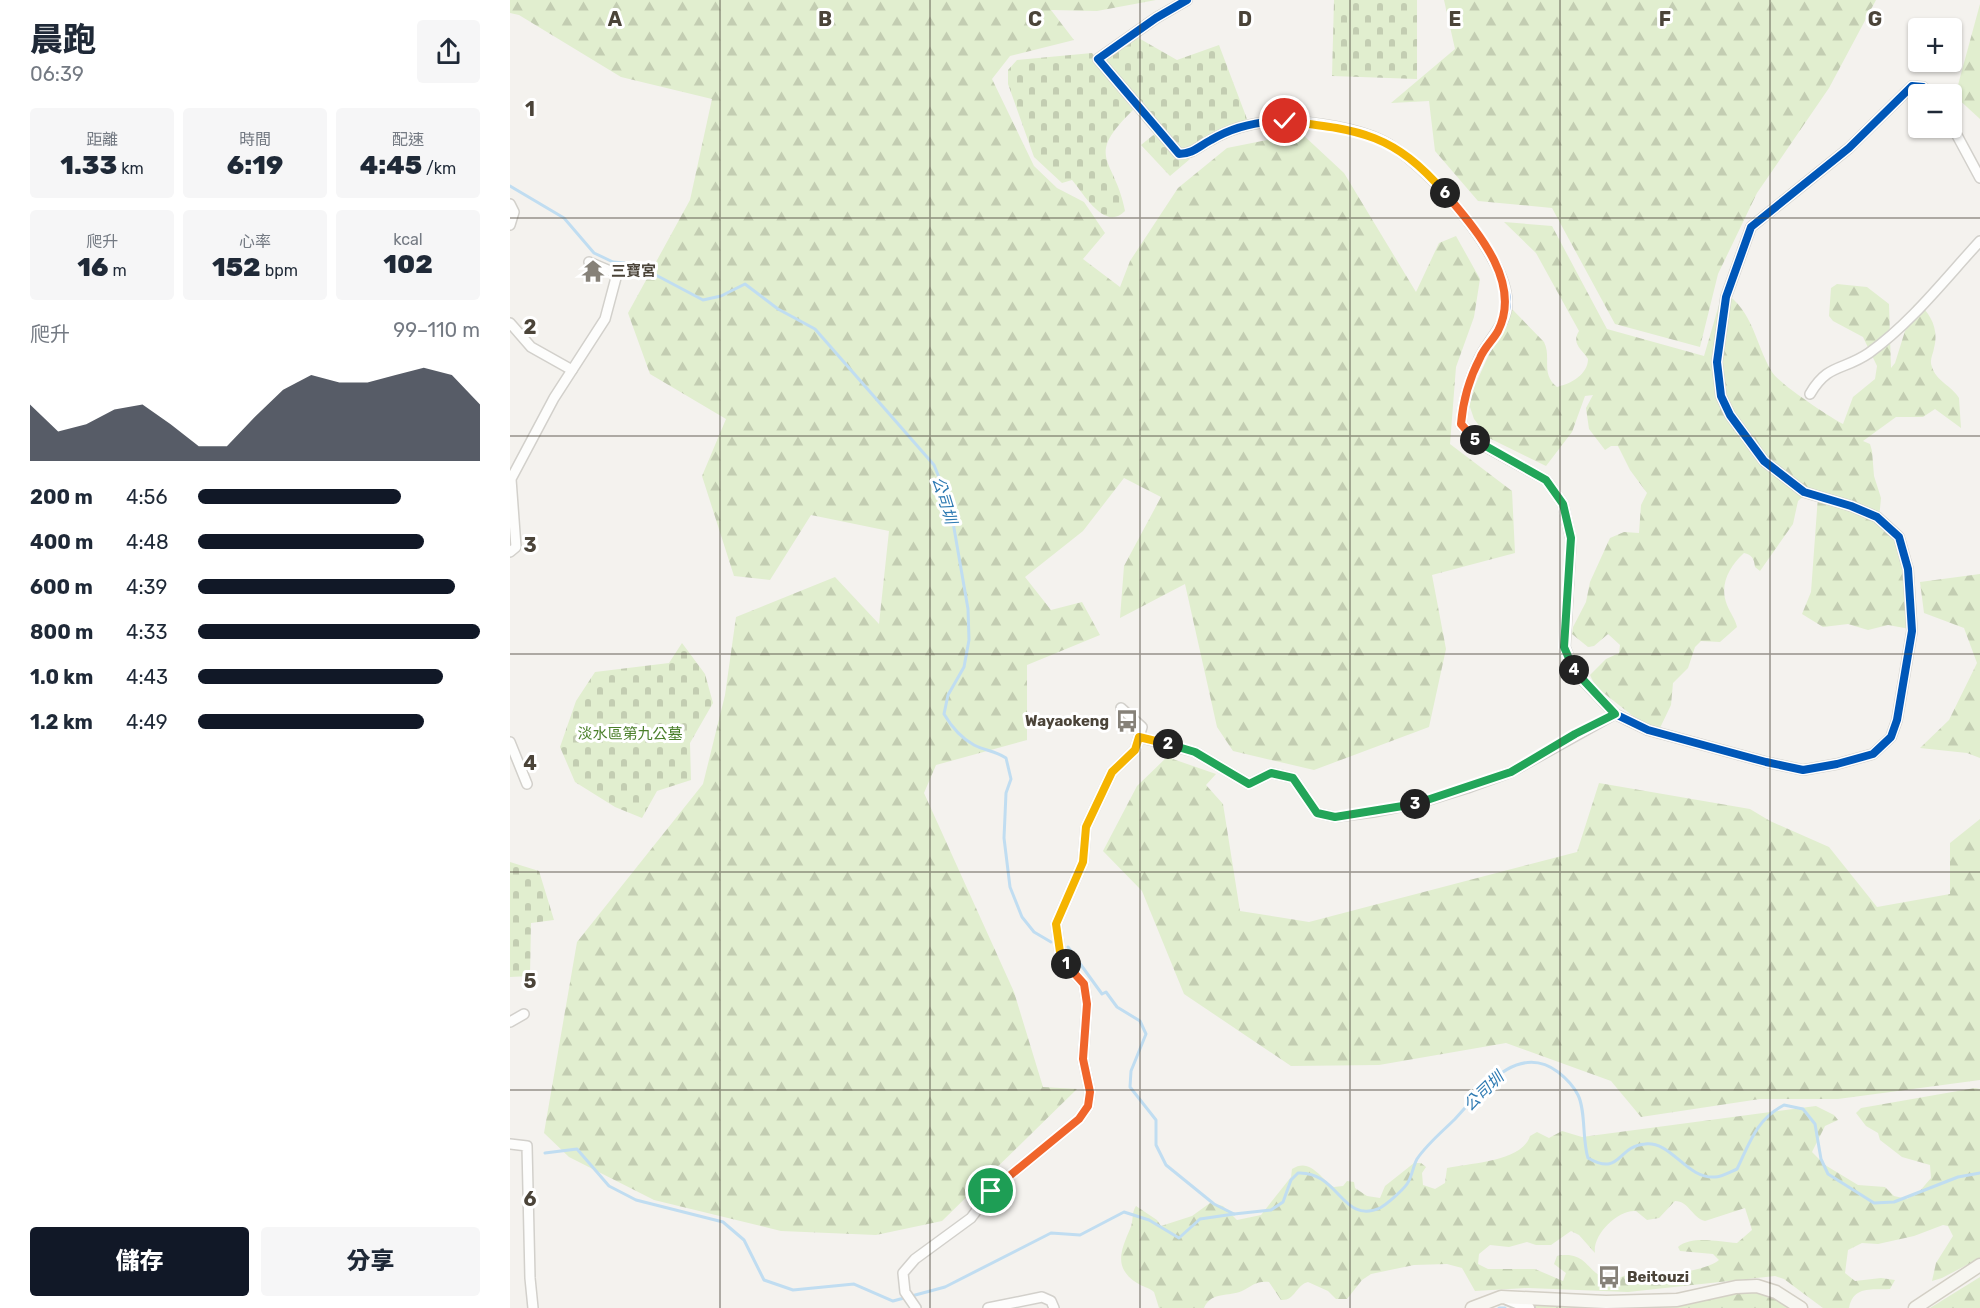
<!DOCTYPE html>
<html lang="zh-TW">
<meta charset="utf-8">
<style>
body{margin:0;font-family:Rubik,"Noto Sans TC",sans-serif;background:#f6f6f7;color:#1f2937;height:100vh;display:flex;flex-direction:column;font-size:22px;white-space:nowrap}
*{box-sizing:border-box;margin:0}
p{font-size:20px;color:#747a83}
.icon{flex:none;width:33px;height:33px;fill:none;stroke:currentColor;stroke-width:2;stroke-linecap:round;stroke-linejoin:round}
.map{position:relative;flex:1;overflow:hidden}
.details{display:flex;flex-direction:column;background:#fff;width:510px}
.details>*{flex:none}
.controls{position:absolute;left:1398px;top:18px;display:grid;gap:12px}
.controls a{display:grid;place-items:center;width:54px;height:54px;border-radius:6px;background:#fff;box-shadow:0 2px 4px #0004;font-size:30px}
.pin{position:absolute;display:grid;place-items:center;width:51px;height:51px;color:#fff;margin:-26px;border:3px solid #fff;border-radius:50%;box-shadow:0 2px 6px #0007}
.km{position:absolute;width:30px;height:30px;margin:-15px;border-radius:50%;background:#222;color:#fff;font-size:16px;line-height:30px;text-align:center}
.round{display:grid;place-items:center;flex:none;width:63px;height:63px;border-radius:6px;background:#f6f6f7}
.head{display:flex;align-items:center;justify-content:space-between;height:102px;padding:0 30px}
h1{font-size:33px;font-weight:800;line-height:45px}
.figures{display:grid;grid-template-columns:repeat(3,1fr);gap:9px;height:102px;padding:6px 30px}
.figures div{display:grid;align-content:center;border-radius:6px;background:#f6f6f7;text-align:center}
.figures b{font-size:26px;font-weight:800}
.figures small{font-size:16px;font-weight:400}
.figures p{font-size:16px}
.chart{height:168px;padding:12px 30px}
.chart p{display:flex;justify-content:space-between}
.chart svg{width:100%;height:108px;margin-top:6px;fill:#111827;opacity:.7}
.action{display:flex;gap:12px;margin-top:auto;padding:12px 30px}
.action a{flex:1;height:69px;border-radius:6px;background:#111827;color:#fff;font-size:24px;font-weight:800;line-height:69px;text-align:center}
.action a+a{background:#f6f6f7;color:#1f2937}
ul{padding:0 30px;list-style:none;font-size:20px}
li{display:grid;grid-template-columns:96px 72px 1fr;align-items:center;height:45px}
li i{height:15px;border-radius:8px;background:#111827}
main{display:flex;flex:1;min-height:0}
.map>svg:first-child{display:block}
</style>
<main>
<section class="details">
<div class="head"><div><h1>晨跑</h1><p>06:39</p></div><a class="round"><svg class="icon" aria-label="share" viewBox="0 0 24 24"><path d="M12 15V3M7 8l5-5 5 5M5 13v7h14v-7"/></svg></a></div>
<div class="figures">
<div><p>距離</p><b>1.33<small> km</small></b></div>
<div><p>時間</p><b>6:19</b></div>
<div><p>配速</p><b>4:45<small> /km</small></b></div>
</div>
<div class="figures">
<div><p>爬升</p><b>16<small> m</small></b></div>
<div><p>心率</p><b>152<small> bpm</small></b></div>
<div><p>kcal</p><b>102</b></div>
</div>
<div class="chart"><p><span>爬升</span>99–110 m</p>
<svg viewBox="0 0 160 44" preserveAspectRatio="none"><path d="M0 44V21L10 32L20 29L30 23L40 21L50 29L60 38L70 38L80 26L90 15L100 9L110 12L120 12L130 9L140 6L150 9L160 21V44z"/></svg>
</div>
<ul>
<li><b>200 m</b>4:56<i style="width:72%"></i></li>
<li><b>400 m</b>4:48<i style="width:80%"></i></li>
<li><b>600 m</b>4:39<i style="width:91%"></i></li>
<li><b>800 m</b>4:33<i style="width:100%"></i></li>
<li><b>1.0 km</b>4:43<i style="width:87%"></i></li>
<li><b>1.2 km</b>4:49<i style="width:80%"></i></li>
</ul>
<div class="action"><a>儲存</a><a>分享</a></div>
</section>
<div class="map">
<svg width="1470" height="1308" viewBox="0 0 1470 1308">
<defs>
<pattern id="forest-firs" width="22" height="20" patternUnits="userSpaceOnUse" patternTransform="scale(1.5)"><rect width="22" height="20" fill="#e1eecf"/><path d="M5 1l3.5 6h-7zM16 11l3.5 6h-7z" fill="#c3cdb2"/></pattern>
<pattern id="cemetery-stones" width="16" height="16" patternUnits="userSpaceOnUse" patternTransform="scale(1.5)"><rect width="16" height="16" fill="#e1eecf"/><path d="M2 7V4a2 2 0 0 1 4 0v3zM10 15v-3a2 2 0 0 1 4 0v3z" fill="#c3cdb2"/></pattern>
</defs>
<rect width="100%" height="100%" fill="#f4f2ee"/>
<g fill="url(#forest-firs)" fill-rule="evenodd">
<polygon points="0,0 646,0 587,11 541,10 564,40 500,56 482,79 524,166 547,188 574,202 595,233 573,259 610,287 620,261 668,188 717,148 791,133 834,173 906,292 929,243 946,236 970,279 964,317 946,367 940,444 1002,491 1005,553 922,575 936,649 919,727 804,770 723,751 707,727 675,584 610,618 614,566 651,497 614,478 573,531 515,577 541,610 572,602 590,635 517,665 517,740 426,765 414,793 504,992 533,1087 567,1089 432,1221 366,1235 271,1231 144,1200 59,1157 34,1133 67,942 193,784 215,695 226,617 325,577 369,624 379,531 301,515 260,580 224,576 192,476 216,419 140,374 118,313 180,200 202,99 111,77 9,15 0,13"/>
<polygon points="934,0 1366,0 1319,88 1247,193 1208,274 1190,347 1105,324 1042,208 968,201 925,151 919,101 881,103 945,49"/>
<polygon points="1470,4 1470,119 1445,96"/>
<path d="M994,222L1042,226L1097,329L1194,356L1213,291C1245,313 1244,342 1262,372C1268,383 1321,418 1333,424L1343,397L1365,379L1367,366L1353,337L1323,321L1319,316L1321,288L1327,284L1357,287L1379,304L1381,368L1385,363L1395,331L1403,320V306L1408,302C1421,315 1429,329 1424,348C1423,355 1419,360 1422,367C1426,381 1442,386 1449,398L1451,428L1425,409L1413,417H1386L1353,441L1360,444L1362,451L1364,476L1371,498L1369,519L1394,543L1400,629L1378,625L1358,630L1338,624L1313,627L1292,614L1301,592L1308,496L1298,492L1288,501L1283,524L1250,571L1245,567C1244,558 1242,555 1234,553C1219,567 1209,585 1217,605C1220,613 1225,618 1227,627L1210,642L1191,641L1185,647L1178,668L1163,683L1161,705L1149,730L1137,727L1086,687L1080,675L1096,659L1109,653L1110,645L1098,634L1084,646L1078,647L1062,634L1063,627L1076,602L1080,582L1100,538L1114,532L1129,533L1131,505L1137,493L1120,470L1108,446H1101L1095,450L1079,429L1076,408L1083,395L1075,396L1062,432L1036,466L979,438L964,419L958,401L989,332V310L1002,309L1034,342C1042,358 1030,373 1047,387C1061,384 1078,374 1078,359C1072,349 1061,344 1069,331L1026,253Z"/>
<polygon points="1470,574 1470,758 1457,753 1410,748 1439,720 1467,663 1454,628 1414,613 1410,582"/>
<polygon points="657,757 706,774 696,785 713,804 730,911 799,922 1067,852 1089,783 1240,809 1260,821 1319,847 1367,907 1440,894 1440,843 1470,819 1470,1080 1328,1099 1250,1099 1131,1117 1101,1081 996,1043 869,1065 781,1066 674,994 632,891 593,851 627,786"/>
<path d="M1465,1088L1470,1089V1258L1432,1278L1422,1281L1426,1263L1443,1236L1438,1226L1433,1225L1404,1236L1368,1244L1352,1243L1338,1250L1335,1273L1345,1281L1371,1278L1385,1280L1380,1289C1363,1290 1343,1285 1339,1308H1313L1274,1279L1265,1276L1118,1292L1018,1288L965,1291L952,1268L937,1264L904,1265L861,1274L852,1280L837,1299H826L818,1291L798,1282C786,1285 785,1301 771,1300L759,1282C745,1281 743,1286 732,1291C719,1297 701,1291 694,1308H649L644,1292C638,1287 633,1287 627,1283C603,1268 611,1250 620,1229C624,1221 621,1213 626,1206L647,1220L651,1226L682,1216L700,1203L713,1206L727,1220L751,1215L781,1177L782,1169C801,1157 810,1179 824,1187L833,1186L837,1181L844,1182L845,1188L857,1196L870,1198L875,1186L904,1163H911L916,1167L912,1173L913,1185L925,1189L935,1183L937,1168C960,1163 1012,1162 1020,1136L1027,1132L1039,1138L1052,1131L1072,1137L1306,1106L1324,1115L1328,1120L1315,1126L1302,1152L1315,1165L1348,1185L1375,1187L1384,1196L1397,1199L1409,1192L1421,1178L1420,1165L1392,1157L1370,1140L1368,1133L1356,1126L1346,1113L1351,1108ZM1165,1201C1179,1201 1182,1218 1195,1221L1235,1208L1242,1230L1227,1243C1209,1242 1182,1235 1168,1247L1170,1251L1203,1254L1209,1260C1199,1269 1166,1274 1152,1275C1144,1275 1137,1272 1130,1271C1120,1270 1109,1283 1095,1278C1077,1272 1076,1250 1047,1256L1044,1264L1056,1273L1053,1281L1025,1269H978L968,1264L969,1254L980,1245L999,1247L1017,1242L1026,1245H1041L1061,1231L1069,1235L1085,1253C1082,1235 1108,1209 1126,1211L1137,1220L1149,1218Z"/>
<polygon points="1470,1277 1470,1308 1420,1308"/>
<polygon points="1252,1289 1284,1308 1020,1308 993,1299 1124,1307"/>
</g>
<g fill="url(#cemetery-stones)">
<polygon points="824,0 907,0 907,79 822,76"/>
<polygon points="625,36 667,60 709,45 737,119 672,153 592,59"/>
<path d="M582,53L623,110C573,159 605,157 615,211C595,232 574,194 562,180L552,183L524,157L498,84V70L507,60Z"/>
<polygon points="647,132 668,157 680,159 660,176 631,145"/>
<polygon points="172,643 195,674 203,703 180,743 181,780 147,791 132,818 105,807 65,782 50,747 66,701 85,672 159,663"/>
<polygon points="0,862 29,871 44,920 21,923 20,976 0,977"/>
</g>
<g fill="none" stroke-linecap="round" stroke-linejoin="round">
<g stroke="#c0ddf1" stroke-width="3">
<path d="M0,186L54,218L84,253L103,262L125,264L193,300L211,296L235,284L268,309L305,329L424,465L440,505L458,609L459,640L454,667L438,695L434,714C441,726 451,738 464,745C475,751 484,750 496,758L501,779L496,793L494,838L500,887L512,917L524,932L541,942"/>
<path d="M558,947L592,994L596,992L607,1007L630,1021L636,1034L621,1071L620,1087L646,1120V1145L656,1165L704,1204L724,1214L761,1210L773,1202L781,1180L788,1173C829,1171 832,1225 870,1208C877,1204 892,1191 897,1184C902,1177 903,1166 907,1159C917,1144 933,1131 945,1119C971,1091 1007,1041 1048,1072C1057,1079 1063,1085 1068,1095C1076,1111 1072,1140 1078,1158C1111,1177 1107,1146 1135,1144C1162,1141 1176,1179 1205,1177C1211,1177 1220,1172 1227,1169C1240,1142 1246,1120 1274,1105L1293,1109L1305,1124L1311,1159L1318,1174L1364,1203L1384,1202L1448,1177L1470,1173"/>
<polyline points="35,1153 67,1149 99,1186 126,1200 213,1222 234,1240 254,1280 283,1290 344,1284 383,1301 435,1287 541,1233 570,1235 614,1212 639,1220 669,1238 690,1219 724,1214"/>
<polyline points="989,1308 995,1308"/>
</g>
<g stroke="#d2d0cb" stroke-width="12">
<g id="minor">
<path d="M677,0L646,18L588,59L669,154C683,154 689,146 701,140C723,127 750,121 775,121C802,121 849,129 873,141C914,161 996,254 997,302C997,324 978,340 969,359C959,380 953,400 951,424L969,443L1036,480L1053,504L1061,539L1055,647L1064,671L1105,714L1138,730L1256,762L1293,770L1327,764L1363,754L1381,737L1387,720L1402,631L1398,569L1389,537L1367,517L1341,506L1294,492L1254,461L1220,415L1211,396L1207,362L1216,297L1241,227L1339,148L1402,86L1413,87L1420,94"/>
<polyline points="1442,126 1470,178"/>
<polyline points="0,204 4,212 0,225"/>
<polyline points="0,323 21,347 62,370"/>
<path d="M1300,394C1318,363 1333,371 1359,353C1401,323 1435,279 1470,241"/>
<polyline points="0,552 6,547 1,479 44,398 95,319 107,274 79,262"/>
<polyline points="629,737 685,752 739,784 761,773 783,778 807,813 825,817 863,812 909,803 957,788 1001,772 1105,714"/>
<polyline points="0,742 17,784"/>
<polyline points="0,1022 14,1014"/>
<polyline points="0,1144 17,1146 20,1278 23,1308"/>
<polyline points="406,1308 395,1292 393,1273 405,1259 461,1218 481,1191 569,1119 578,1106 580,1092 573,1059 577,1004 574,984 551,959 546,924 573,862 576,827 602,772 625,750 632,727 611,708"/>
<polyline points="478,1308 532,1297 541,1301 544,1308"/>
</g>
</g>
<g stroke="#d2d0cb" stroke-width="14">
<polyline id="tertiary" points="997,1299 1019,1308"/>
</g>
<g stroke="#d3cfc5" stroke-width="15">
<g id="secondary">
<polyline points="962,1308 991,1297 1096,1302 1167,1300 1226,1287 1247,1286 1266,1292 1291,1308"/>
<polyline points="1405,1308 1470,1265"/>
</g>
</g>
<use href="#minor" stroke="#fdfdfc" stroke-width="9"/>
<use href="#tertiary" stroke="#fdfdfc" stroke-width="10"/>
<use href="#secondary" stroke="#f7f6f1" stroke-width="12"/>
<g stroke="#fff" stroke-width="11">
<path id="cycleway" d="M677,0L646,18L588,59L669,154C683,154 689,146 701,140C723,127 750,121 775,121C802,121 849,129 873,141C914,161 996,254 997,302C997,324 978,340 969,359C959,380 953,400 951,424L969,443L1036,480L1053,504L1061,539L1055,647L1064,671L1105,714L1138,730L1256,762L1293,770L1327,764L1363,754L1381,737L1387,720L1402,631L1398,569L1389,537L1367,517L1341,506L1294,492L1254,461L1220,415L1211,396L1207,362L1216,297L1241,227L1339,148L1402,86L1413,87L1420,94"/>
</g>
<use href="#cycleway" stroke="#0057b8" stroke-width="8"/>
</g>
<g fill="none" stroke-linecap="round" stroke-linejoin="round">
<g stroke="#fff" stroke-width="12">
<polyline id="split-1" points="481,1191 569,1119 578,1106 580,1092 573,1059 577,1004 574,984 556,964"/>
</g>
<g stroke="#fff" stroke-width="12">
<polyline id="split-2" points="556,964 551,959 546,924 573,862 576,827 602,772 625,750 629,737 658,744"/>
</g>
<g stroke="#fff" stroke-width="12">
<polyline id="split-3" points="658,744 685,752 739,784 761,773 783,778 807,813 825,817 905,804"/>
</g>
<g stroke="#fff" stroke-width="12">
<polyline id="split-4" points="905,804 1001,772 1065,734 1105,714 1064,670"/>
</g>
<g stroke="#fff" stroke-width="12">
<polyline id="split-5" points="965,440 1036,480 1053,504 1061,538 1054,647 1064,670"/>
</g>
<g stroke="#fff" stroke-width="12">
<path id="split-6" d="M935,193C965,229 1013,281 988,331C983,340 974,348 970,358C959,379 953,400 951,424L965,440"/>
</g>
<g stroke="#fff" stroke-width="12">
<path id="split-7" d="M775,121C850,130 883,133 935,193"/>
</g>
<use href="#split-1" stroke="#f0652b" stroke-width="8"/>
<use href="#split-2" stroke="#f5b400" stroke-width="8"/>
<use href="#split-3" stroke="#22a559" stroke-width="8"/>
<use href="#split-4" stroke="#22a559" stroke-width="8"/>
<use href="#split-5" stroke="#22a559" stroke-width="8"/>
<use href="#split-6" stroke="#f0652b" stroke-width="8"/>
<use href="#split-7" stroke="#f5b400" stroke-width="8"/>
</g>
<path fill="none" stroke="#4b4439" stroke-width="1.5" stroke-opacity="0.55" d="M210,0V1308M420,0V1308M630,0V1308M840,0V1308M1050,0V1308M1260,0V1308M0,218H1470M0,436H1470M0,654H1470M0,872H1470M0,1090H1470"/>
<defs>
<g id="temple-bare" transform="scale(1.8)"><path d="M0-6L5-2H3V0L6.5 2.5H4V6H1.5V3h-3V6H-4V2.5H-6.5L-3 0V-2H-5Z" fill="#868178" stroke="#fff" stroke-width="2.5" paint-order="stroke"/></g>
<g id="bus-bare" transform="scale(1.8)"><path d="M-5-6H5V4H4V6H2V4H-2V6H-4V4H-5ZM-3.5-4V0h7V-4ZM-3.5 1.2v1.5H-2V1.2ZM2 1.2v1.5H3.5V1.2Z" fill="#868178" stroke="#fff" stroke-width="2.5" paint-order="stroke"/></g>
</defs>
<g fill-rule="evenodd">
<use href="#temple-bare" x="83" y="271"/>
<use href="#bus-bare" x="617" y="721"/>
<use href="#bus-bare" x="1099" y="1277"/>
</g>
<g text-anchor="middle" stroke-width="6" stroke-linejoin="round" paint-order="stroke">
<g font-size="15" font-weight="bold" fill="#4b4439" stroke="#fff" text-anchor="start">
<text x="101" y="276">三寶宮</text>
<text x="599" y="726" text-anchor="end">Wayaokeng</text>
<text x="1117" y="1282">Beitouzi</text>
</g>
<g font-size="15" fill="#4a7f2a" stroke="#fff">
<text x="120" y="739">淡水區第九公墓</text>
</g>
<g font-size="16" font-style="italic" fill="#2e7ab2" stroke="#fff">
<text transform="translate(435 500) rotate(73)" y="6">公司圳</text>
<text transform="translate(973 1091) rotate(-44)" y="6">公司圳</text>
</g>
</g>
<g font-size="20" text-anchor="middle" font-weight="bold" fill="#4b4439" stroke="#fff" stroke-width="6" stroke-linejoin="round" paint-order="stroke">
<text x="105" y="26">A</text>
<text x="315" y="26">B</text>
<text x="525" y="26">C</text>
<text x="735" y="26">D</text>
<text x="945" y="26">E</text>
<text x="1155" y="26">F</text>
<text x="1365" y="26">G</text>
<text x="20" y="116">1</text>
<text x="20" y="334">2</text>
<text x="20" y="552">3</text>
<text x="20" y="770">4</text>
<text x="20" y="988">5</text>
<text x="20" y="1206">6</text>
</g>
</svg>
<div class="controls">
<a>+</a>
<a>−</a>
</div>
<div class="pin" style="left:481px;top:1191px;background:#1e9e55"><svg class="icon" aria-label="arrive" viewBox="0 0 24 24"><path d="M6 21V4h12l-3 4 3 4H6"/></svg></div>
<div class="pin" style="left:775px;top:121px;background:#d93025"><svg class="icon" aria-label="check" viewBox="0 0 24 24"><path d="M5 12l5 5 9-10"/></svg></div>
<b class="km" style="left:556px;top:964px">1</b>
<b class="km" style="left:658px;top:744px">2</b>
<b class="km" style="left:905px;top:804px">3</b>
<b class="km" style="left:1064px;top:670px">4</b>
<b class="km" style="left:965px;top:440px">5</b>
<b class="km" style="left:935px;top:193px">6</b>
</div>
</main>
